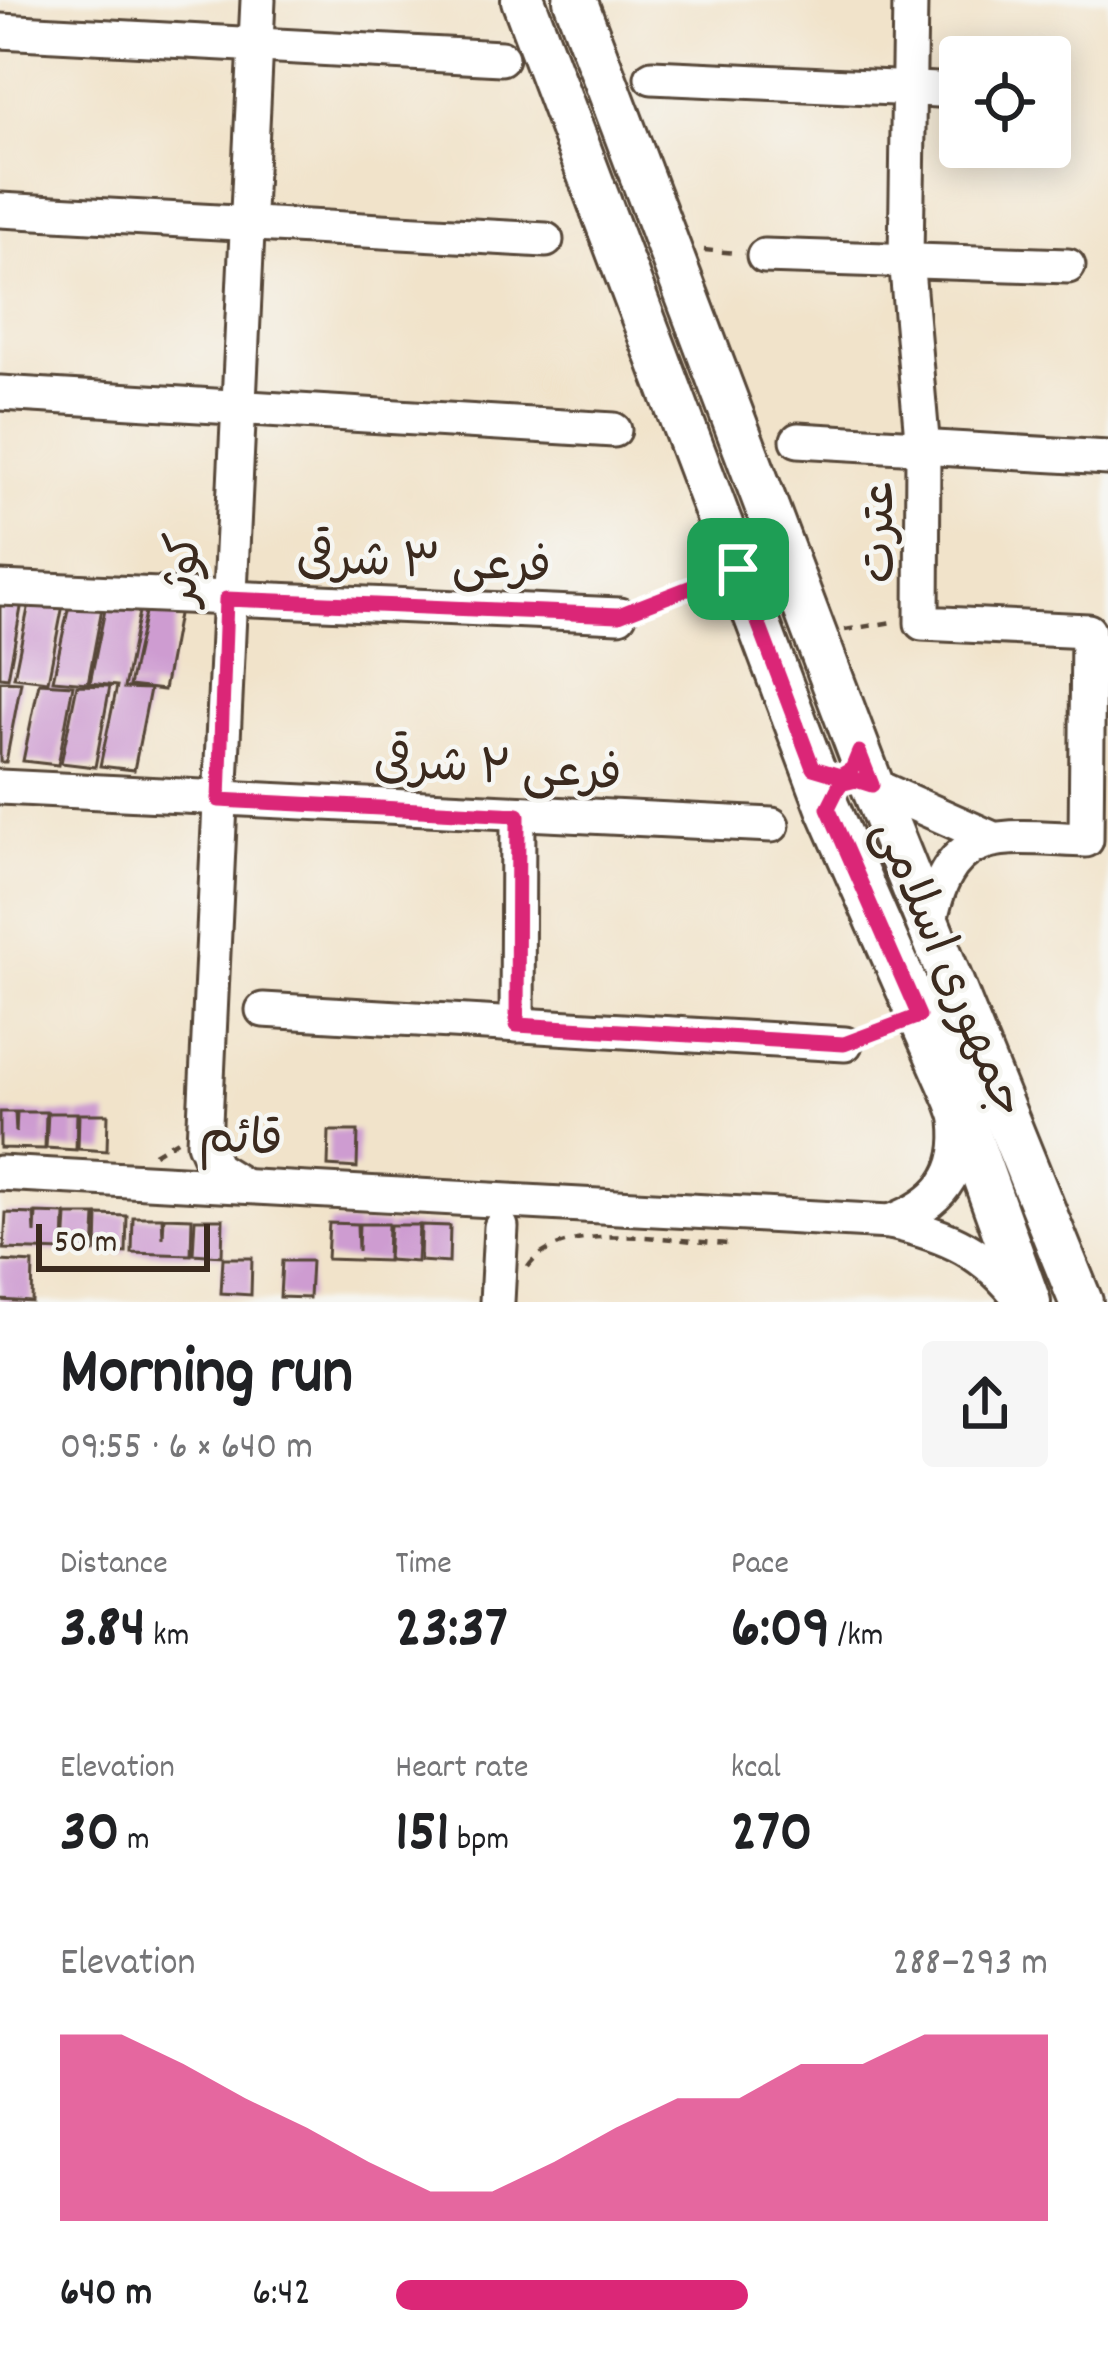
<!DOCTYPE html>
<meta charset="utf-8">
<style>
body{margin:0;font-family:Dekko,"Playpen Sans Arabic",sans-serif;background:#f6f6f6;color:#202124;height:100vh;display:flex;flex-direction:column;font-size:45px;white-space:nowrap}
*{box-sizing:border-box;margin:0}
p{font-size:39px;color:#757577}
.icon{flex:none;width:66px;height:66px;fill:none;stroke:currentColor;stroke-width:2;stroke-linecap:round;stroke-linejoin:round}
.map{position:relative;height:1302px;overflow:hidden}
.panel{display:flex;flex-direction:column;background:#fff;flex:1}
.panel>*{flex:none}
.fabs{position:absolute;left:939px;top:36px;display:grid;gap:24px}
.fabs a{display:grid;place-items:center;width:132px;height:132px;border-radius:12px;background:#fff;box-shadow:0 6px 30px #0003;font-size:60px}
.scale{position:absolute;left:36px;bottom:30px;width:174px;box-sizing:border-box;padding-left:12px;border:6px solid #3b2a1e;border-top:0;font-size:33px;line-height:42px;white-space:nowrap;color:#3b2a1e;-webkit-text-stroke:9px #f6f6f2;paint-order:stroke}
.pin{position:absolute;display:grid;place-items:center;width:102px;height:102px;color:#fff;margin:-51px;border-radius:24px;box-shadow:0 6px 18px #0006}
.round{display:grid;place-items:center;flex:none;width:126px;height:126px;border-radius:12px;background:#f6f6f6}
.headline{display:flex;align-items:center;justify-content:space-between;height:204px;padding:0 60px}
h1{font-size:66px;font-weight:700;line-height:90px}
.figures{display:grid;grid-template-columns:repeat(3,1fr);gap:18px;height:204px;padding:12px 60px}
.figures div{display:grid;align-content:center}
.figures b{font-size:60px;font-weight:700}
.figures small{font-size:33px;font-weight:400}
.figures p{font-size:33px}
.chart{height:336px;padding:24px 60px}
.chart p{display:flex;justify-content:space-between}
.chart svg{width:100%;height:216px;margin-top:12px;fill:#db2777;opacity:.7}
ul{padding:0 60px;list-style:none;font-size:39px}
li{display:grid;grid-template-columns:192px 144px 1fr;align-items:center;height:90px}
li i{height:30px;border-radius:15px;background:#db2777}
.map>svg:first-child{display:block}
</style>
<div class="map">
<svg width="1108" height="1302" viewBox="0 0 1108 1302">
<rect width="100%" height="100%" fill="#f6f6f2"/>
<filter id="ink" filterUnits="userSpaceOnUse"><feTurbulence type="fractalNoise" baseFrequency=".00833" numOctaves="2"/><feDisplacementMap in="SourceGraphic" scale="24" xChannelSelector="R" yChannelSelector="G"/><feConvolveMatrix kernelMatrix="1 2 1 2 8 2 1 2 1" color-interpolation-filters="sRGB"/></filter>
<filter id="wash" filterUnits="userSpaceOnUse"><feTurbulence type="fractalNoise" baseFrequency=".004" numOctaves="4" result="noise"/><feDisplacementMap in="SourceGraphic" scale="48" xChannelSelector="R" yChannelSelector="G"/><feGaussianBlur stdDeviation="2.7" result="paint"/><feColorMatrix in="noise" values="0 0 0 0 0 0 0 0 0 0 0 0 0 0 0 0 0 1.4 0 .05"/><feComposite in="paint" operator="in"/></filter>
<g filter="url(#wash)">
<rect width="100%" height="100%" fill="#f1e3ca"/>
<g id="blocks">
<g fill="#ce9cd1">
<polygon points="0,596 23,597 8,678 0,677"/>
<polygon points="30,599 64,600 48,681 14,677"/>
<polygon points="70,601 103,603 88,683 53,680"/>
<polygon points="106,605 140,607 124,688 150,689 134,770 100,766 117,686 90,683"/>
<polygon points="146,608 179,609 164,690 129,686"/>
<polygon points="0,681 21,682 6,762 0,762"/>
<polygon points="39,683 73,685 58,765 23,761"/>
<polygon points="77,685 110,686 95,767 61,763"/>
<polygon points="0,1112 15,1112 16,1133 17,1112 46,1112 45,1149 0,1148"/>
<polygon points="48,1113 77,1113 76,1150 46,1148"/>
<polygon points="79,1114 108,1114 107,1151 78,1149"/>
<polygon points="329,1131 358,1131 357,1168 328,1166"/>
<polygon points="6,1213 34,1214 35,1234 36,1213 65,1214 64,1251 4,1249"/>
<polygon points="67,1215 96,1215 94,1252 65,1250"/>
<polygon points="98,1215 127,1216 126,1253 97,1251"/>
<polygon points="133,1217 162,1217 163,1238 164,1217 192,1218 191,1255 132,1253"/>
<polygon points="195,1219 223,1219 222,1256 193,1254"/>
<polygon points="329,1223 357,1224 358,1251 359,1224 388,1224 387,1261 327,1259"/>
<polygon points="390,1225 419,1225 417,1262 388,1260"/>
<polygon points="421,1225 450,1226 449,1263 420,1261"/>
<polygon points="223,1258 252,1258 251,1295 221,1293"/>
<polygon points="0,1261 33,1263 32,1302 0,1300"/>
<polygon points="282,1261 311,1261 309,1298 280,1297"/>
</g>
</g>
</g>
<g filter="url(#ink)">
<use href="#blocks" fill-opacity="0" stroke="#564638" stroke-width="3"/>
<g fill="none" stroke-linecap="round" stroke-linejoin="round">
<g stroke="#564638" stroke-width="39">
<g id="minor">
<path d="M910,0L906,258L923,450L922,623L1088,631L1086,840C999,837 948,822 929,927"/>
<polyline points="0,31 501,58"/>
<polyline points="652,77 960,91"/>
<polyline points="0,210 546,240"/>
<polyline points="764,256 1068,266"/>
<polyline points="0,393 614,430"/>
<polyline points="798,440 1108,458"/>
<polyline points="0,588 619,615"/>
<polyline points="872,785 989,837"/>
<polyline points="0,787 772,825"/>
<polyline points="263,1010 845,1044"/>
<polyline points="517,1025 518,815"/>
<path d="M0,1173L890,1222C948,1235 986,1252 1022,1301"/>
<polyline points="239,1183 215,1168 204,1143 258,0"/>
<path d="M890,1222C939,1204 964,1175 958,1121"/>
<polyline points="497,1302 501,1227"/>
</g>
</g>
<g stroke="#564638" stroke-width="48">
<g id="major">
<polyline points="523,0 828,808 956,1099 1029,1302"/>
<polyline points="575,0 872,785 1081,1302"/>
</g>
</g>
<g stroke="#564638" stroke-width="4.5" stroke-dasharray="9 9" stroke-linecap="butt">
<polyline points="704,250 735,253"/>
<polyline points="647,605 709,581"/>
<polyline points="845,630 892,622"/>
<polyline points="154,1154 179,1139"/>
<path d="M528,1267C562,1219 673,1241 728,1244"/>
</g>
<use href="#minor" stroke="#fff" stroke-width="33"/>
<use href="#major" stroke="#fff" stroke-width="42"/>
</g>
</g>
<g fill="none" stroke-linecap="round" stroke-linejoin="round" filter="url(#ink)">
<g stroke="#fff" stroke-width="24">
<polygon id="route" points="738,569 813,768 840,776 852,769 859,752 872,785 856,780 840,784 828,808 919,1016 844,1044 517,1025 518,815 219,800 226,599 619,615"/>
</g>
<use href="#route" stroke="#db2777" stroke-width="15"/>
</g>
<g text-anchor="middle" stroke-width="9" stroke-linejoin="round" paint-order="stroke">
<g font-size="48" fill="#3b2a1e" stroke="#f6f6f2">
<text transform="translate(875 532) rotate(-90)" y="17">عترت</text>
<text transform="translate(424 559) rotate(2)" y="17">فرعی ۳ شرقی</text>
<text transform="translate(180 569) rotate(-87)" y="17">کوثر</text>
<text transform="translate(498 765) rotate(3)" y="17">فرعی ۲ شرقی</text>
<text transform="translate(952 967) rotate(67)" y="17">جمهوری اسلامی</text>
<text transform="translate(241 1135) rotate(3)" y="17">قائم</text>
</g>
</g>
</svg>
<div class="fabs">
<a><svg class="icon" aria-label="locate" viewBox="0 0 24 24"><circle cx="12" cy="12" r="6"/><path d="M12 2v4M12 18v4M2 12h4M18 12h4"/></svg></a>
</div>
<div class="scale">50 m</div>
<div class="pin" style="left:738px;top:569px;background:#1e9e55"><svg class="icon" aria-label="arrive" viewBox="0 0 24 24"><path d="M6 21V4h12l-3 4 3 4H6"/></svg></div>
</div>
<section class="panel">
<div class="headline"><div><h1>Morning run</h1><p>09:55 · 6 × 640 m</p></div><a class="round"><svg class="icon" aria-label="share" viewBox="0 0 24 24"><path d="M12 15V3M7 8l5-5 5 5M5 13v7h14v-7"/></svg></a></div>
<div class="figures">
<div><p>Distance</p><b>3.84<small> km</small></b></div>
<div><p>Time</p><b>23:37</b></div>
<div><p>Pace</p><b>6:09<small> /km</small></b></div>
</div>
<div class="figures">
<div><p>Elevation</p><b>30<small> m</small></b></div>
<div><p>Heart rate</p><b>151<small> bpm</small></b></div>
<div><p>kcal</p><b>270</b></div>
</div>
<div class="chart"><p><span>Elevation</span>288–293 m</p>
<svg viewBox="0 0 160 44" preserveAspectRatio="none"><path d="M0 44V6L10 6L20 12L30 19L40 25L50 32L60 38L70 38L80 32L90 25L100 19L110 19L120 12L130 12L140 6L150 6L160 6V44z"/></svg>
</div>
<ul>
<li><b>640 m</b>6:42<i style="width:54%"></i></li>
</ul>
</section>
